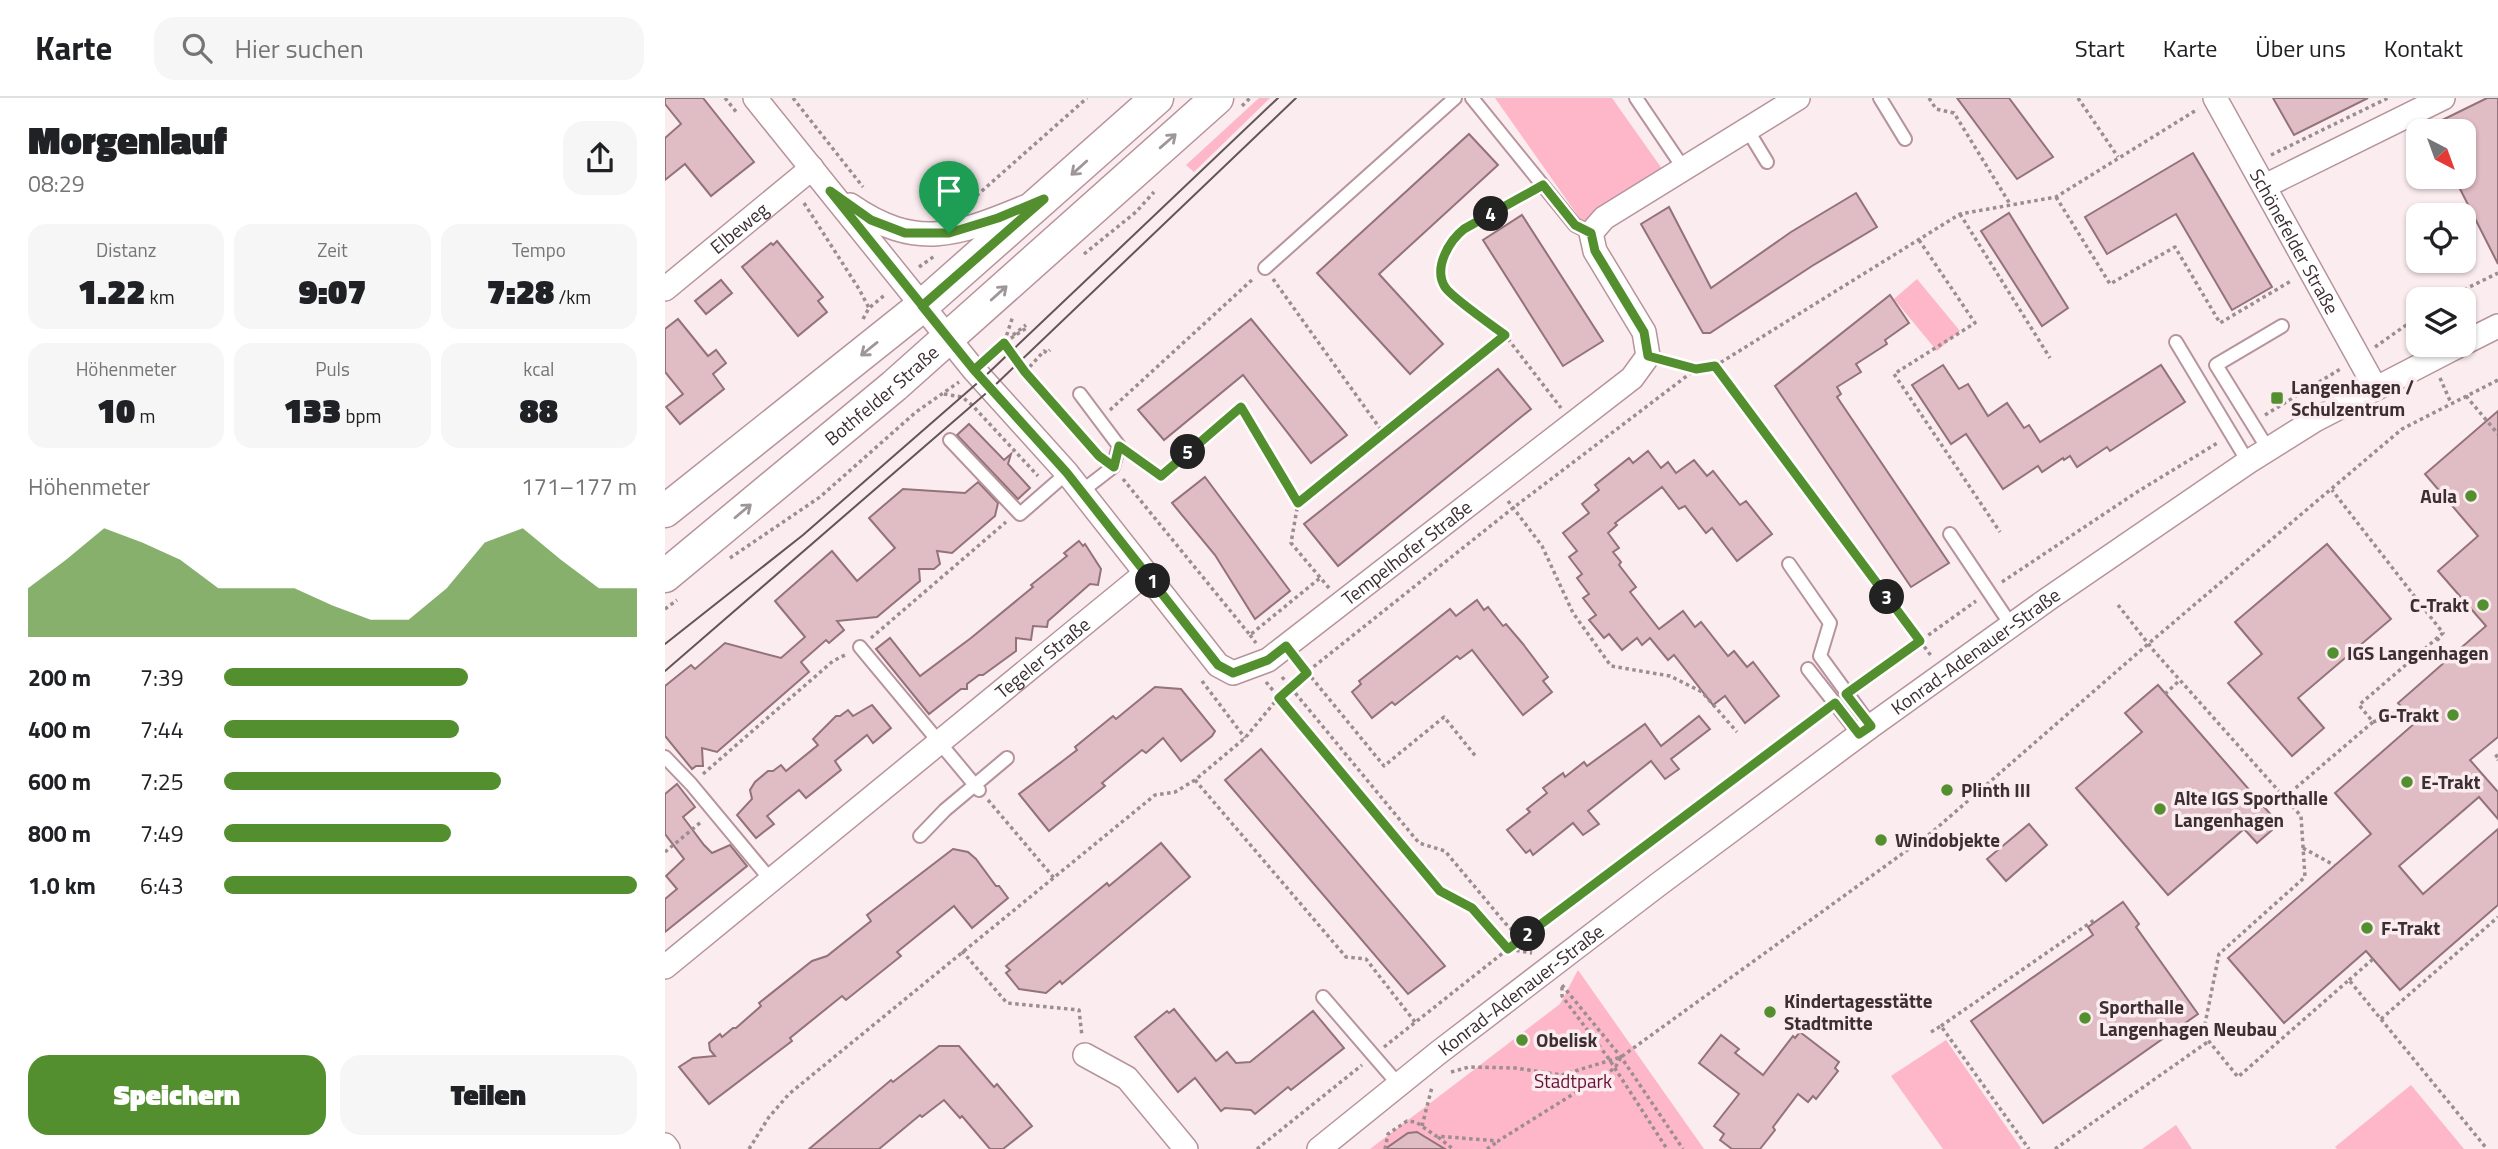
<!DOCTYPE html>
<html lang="de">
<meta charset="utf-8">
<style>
body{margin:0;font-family:"Titillium Web",sans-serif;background:#f6f6f6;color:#202124;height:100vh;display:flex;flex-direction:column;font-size:26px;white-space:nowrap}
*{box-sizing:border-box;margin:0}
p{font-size:23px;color:#757577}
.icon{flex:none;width:38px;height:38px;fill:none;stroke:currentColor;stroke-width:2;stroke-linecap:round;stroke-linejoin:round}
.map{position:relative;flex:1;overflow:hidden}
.drawer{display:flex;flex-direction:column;background:#fff;width:665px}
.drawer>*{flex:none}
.needle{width:46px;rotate:139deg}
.buttons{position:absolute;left:1741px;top:21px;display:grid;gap:14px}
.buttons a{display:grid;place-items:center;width:70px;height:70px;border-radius:14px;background:#fff;box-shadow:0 2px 5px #0004;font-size:35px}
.pin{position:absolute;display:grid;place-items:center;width:60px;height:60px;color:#fff;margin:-72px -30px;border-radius:50% 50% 50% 0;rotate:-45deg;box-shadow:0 0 7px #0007}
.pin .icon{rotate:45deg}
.km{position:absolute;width:35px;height:35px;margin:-18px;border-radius:50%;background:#222;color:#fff;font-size:19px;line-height:35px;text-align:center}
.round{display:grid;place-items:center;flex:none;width:74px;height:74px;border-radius:21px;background:#f6f6f6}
.head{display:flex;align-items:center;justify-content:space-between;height:119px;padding:0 28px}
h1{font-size:38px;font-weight:800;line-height:52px}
.figures{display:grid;grid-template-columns:repeat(3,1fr);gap:10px;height:119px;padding:7px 28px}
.figures div{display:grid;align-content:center;border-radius:18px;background:#f6f6f6;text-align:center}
.figures b{font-size:35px;font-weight:800}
.figures small{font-size:19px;font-weight:400}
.figures p{font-size:19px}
.chart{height:196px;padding:14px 28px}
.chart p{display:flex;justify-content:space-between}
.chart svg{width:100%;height:126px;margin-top:7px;fill:#538f2e;opacity:.7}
.button{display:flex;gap:14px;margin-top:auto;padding:14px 28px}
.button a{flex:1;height:80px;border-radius:21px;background:#538f2e;color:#fff;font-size:28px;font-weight:800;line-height:80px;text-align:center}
.button a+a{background:#f6f6f6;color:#202124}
ul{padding:0 28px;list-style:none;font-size:23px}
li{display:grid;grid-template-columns:112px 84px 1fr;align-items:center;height:52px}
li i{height:18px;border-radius:9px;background:#538f2e}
header{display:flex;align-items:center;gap:42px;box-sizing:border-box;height:98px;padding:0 35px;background:#fff;border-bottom:2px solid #e0e0e0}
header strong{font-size:33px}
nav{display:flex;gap:38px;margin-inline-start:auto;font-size:24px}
.search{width:490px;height:63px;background:#f6f6f6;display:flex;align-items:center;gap:18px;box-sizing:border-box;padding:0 24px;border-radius:21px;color:#757577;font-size:26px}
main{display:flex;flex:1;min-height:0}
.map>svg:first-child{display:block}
</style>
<header>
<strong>Karte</strong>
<div class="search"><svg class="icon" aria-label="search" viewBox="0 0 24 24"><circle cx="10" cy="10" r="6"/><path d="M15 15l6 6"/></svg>Hier suchen</div>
<nav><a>Start</a><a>Karte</a><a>Über uns</a><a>Kontakt</a></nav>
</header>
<main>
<section class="drawer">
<div class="head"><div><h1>Morgenlauf</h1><p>08:29</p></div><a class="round"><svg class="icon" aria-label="share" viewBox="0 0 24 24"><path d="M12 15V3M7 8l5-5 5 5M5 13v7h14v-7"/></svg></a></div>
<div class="figures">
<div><p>Distanz</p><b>1.22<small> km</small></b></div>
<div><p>Zeit</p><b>9:07</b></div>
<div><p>Tempo</p><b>7:28<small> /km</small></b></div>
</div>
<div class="figures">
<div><p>Höhenmeter</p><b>10<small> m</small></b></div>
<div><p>Puls</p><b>133<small> bpm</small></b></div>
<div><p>kcal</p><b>88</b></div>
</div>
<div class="chart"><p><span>Höhenmeter</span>171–177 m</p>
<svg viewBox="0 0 160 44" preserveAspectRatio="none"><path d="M0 44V27L10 17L20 6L30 11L40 17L50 27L60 27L70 27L80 33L90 38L100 38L110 27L120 11L130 6L140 17L150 27L160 27V44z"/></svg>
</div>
<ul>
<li><b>200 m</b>7:39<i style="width:59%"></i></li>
<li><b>400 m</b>7:44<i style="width:57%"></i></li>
<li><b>600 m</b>7:25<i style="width:67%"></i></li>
<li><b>800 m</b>7:49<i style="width:55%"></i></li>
<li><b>1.0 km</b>6:43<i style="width:100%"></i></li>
</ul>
<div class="button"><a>Speichern</a><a>Teilen</a></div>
</section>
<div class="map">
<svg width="1833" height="1051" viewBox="0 0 1833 1051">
<rect width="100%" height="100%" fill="#fbecef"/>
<g fill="#feb6c9">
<polygon points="594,0 605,0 529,74 521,67"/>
<polygon points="830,0 947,0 1000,75 918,125"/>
<polygon points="1252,181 1295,233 1272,253 1229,201"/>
<polygon points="913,872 1039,1051 705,1051 895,906"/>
<polygon points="1281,942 1356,1050 1355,1051 1278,1051 1226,978"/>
<polygon points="1746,987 1799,1051 1672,1051 1670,1049"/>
<polygon points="1511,1027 1527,1051 1477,1051"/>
</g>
<g fill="#e0bcc5" stroke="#93727a" stroke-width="2">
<polygon points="0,0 38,0 89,64 46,98 20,66 0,82 0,40 16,26 0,6"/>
<polygon points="1292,0 1344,0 1388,59 1352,81"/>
<polygon points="1608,0 1703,0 1629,37"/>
<polygon points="1822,0 1833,0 1833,166 1789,79 1799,79 1799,33 1755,33"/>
<polygon points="804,36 833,67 714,176 778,246 745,276 652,175"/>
<polygon points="1528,55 1607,189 1567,212 1511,116 1442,156 1420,119"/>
<polygon points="1191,95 1212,129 1147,168 1045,235 1038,235 976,126 1004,109 1046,190 1126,134"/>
<polygon points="1344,115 1403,210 1377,228 1316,133"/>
<polygon points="857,117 938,243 898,268 818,142"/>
<polygon points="112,143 158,199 153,203 162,214 133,238 77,169 106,145 108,147"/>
<polygon points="56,182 67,195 41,216 30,203"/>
<polygon points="1225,197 1244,225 1220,242 1222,246 1191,266 1196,274 1172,289 1176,296 1172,299 1284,465 1246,489 1110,288"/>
<polygon points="13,221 43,258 51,252 61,265 48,276 59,291 15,326 1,309 18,296 0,274 0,231"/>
<polygon points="586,221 682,337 646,365 578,277 499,342 473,312"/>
<polygon points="1278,267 1294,291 1303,286 1323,318 1342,305 1359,330 1364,327 1375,344 1496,267 1520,304 1445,353 1442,349 1412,369 1405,358 1399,362 1398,360 1377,374 1373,368 1338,391 1301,336 1286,346 1247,287"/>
<polygon points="833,271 866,311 673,468 639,426"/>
<polygon points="1833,313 1833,639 1805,662 1833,694 1833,721 1814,699 1734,768 1758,796 1833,731 1833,807 1735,892 1701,853 1619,925 1563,860 1706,736 1670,695 1750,625 1733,605 1821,528 1773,473 1813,438 1760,376"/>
<polygon points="304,326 339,362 346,356 343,366 365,390 353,401 292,337"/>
<polygon points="983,353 996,370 1003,364 1011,375 1029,362 1042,378 1048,373 1075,407 1081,403 1107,436 1072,463 1047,430 1041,435 1020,408 1014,411 997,389 950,425 952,427 943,435 954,450 948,454 956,464 954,467 971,489 965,494 994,531 1018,513 1030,529 1036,524 1063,558 1069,553 1082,569 1088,564 1114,598 1080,625 1060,598 1048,607 1009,557 1003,562 985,540 977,547 972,540 957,552 944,536 939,540 924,522 931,517 918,500 924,496 912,480 917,476 904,459 912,453 898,435 924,415 917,406 934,392 930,387 964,360 968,365"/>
<polygon points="540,379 625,493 590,521 550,457 507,405"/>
<polygon points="313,384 333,405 330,418 287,455 272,453 275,466 269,471 254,471 255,483 212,519 172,523 179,532 164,545 161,542 136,564 144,574 52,654 37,650 38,668 31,668 27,671 0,638 0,588 26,567 30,571 60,545 116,560 140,539 110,503 167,453 192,483 230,450 204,420 238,391 300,395"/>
<polygon points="414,443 418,448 420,446 436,471 433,487 425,486 383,523 382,529 368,528 366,542 351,540 351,553 318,577 314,577 302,586 302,591 296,591 264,616 211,551 225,540 255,578 306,540 368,489 366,487 402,458 399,455"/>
<polygon points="1662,446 1726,521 1633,600 1659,630 1627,658 1563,585 1597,556 1570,524"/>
<polygon points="812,502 819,512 823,509 838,528 841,526 858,546 883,579 878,583 887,594 858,617 807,552 795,561 792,558 730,607 727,604 707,620 687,594 696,586 694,583 785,511 791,518"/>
<polygon points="1493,587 1614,726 1592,745 1579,731 1503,797 1411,690 1477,634 1460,615"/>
<polygon points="490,589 516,591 550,633 547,638 516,663 498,640 481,655 477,652 437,685 440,688 384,733 354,696 399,662 412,652 410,649 448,618 451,621"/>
<polygon points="207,607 226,630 208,645 202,637 170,663 176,672 141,700 134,692 119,704 102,718 109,726 91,740 72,717 87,701 85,692 90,684 103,673 108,673 116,667 121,673 153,647 148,641 171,618 175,618 183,612 188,618"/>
<polygon points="1034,618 1045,631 1006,661 1014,671 1000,681 986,663 923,713 934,726 918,737 908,725 868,757 865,752 861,755 842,732 865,714 862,711 882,695 878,690 898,675 900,679 919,664 922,668 980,626 996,648"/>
<polygon points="596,651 780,868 743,896 560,682"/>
<polygon points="12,686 30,709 18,719 39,747 47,755 65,747 82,768 0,834 0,801 12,791 1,778 19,761 0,736 0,696"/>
<polygon points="1364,726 1382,747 1341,783 1322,761"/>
<polygon points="496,745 525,779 397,886 395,883 381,895 354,891 341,875 345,872 341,868 442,785 444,788"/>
<polygon points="288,751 303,754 311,761 331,788 334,788 343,800 307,830 289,808 232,854 236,858 181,902 177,898 125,940 127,943 44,1006 14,969 28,960 50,958 45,952 44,945 55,936 57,939 68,930 71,930 96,908 94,905 147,863 162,858 206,823 202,817"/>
<polygon points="1458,804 1474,826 1471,829 1533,916 1378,1025 1306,923 1428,837 1423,829"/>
<polygon points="509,911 551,963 562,954 571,965 585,964 648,913 679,950 626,992 623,989 590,1016 586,1012 560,1010 556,1013 530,980 513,994 470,939 502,913 504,915"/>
<polygon points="1135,934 1174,964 1170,970 1173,973 1151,1001 1148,998 1143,1004 1133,996 1108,1029 1110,1032 1095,1051 1067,1051 1055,1042 1059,1036 1049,1028 1074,996 1034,965 1056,937 1074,951 1070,955 1098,977 1128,938 1130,940"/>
<polygon points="274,948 294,948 329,989 332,986 367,1028 338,1051 325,1051 297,1018 295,1020 279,1002 257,1019 255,1017 214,1051 144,1051 226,982 228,984"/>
<polygon points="752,1034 780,1051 720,1051 743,1035"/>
</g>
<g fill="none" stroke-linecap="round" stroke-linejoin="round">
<g stroke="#b7949d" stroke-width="16">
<g id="lane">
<polyline points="807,0 910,127 926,135"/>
<polyline points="971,0 1019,71"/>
<polyline points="1215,0 1240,41"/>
<polyline points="1082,31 1102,64"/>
<polyline points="600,170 790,0"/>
<polyline points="1511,244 1583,364"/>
<polyline points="415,296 454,348 448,369 417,393"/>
<polyline points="285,342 355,416 402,375"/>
<polyline points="1603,351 1551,267 1617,228"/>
<polyline points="1285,436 1346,527"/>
<polyline points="1124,466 1165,525 1155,558 1206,628"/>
<polyline points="195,549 314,692"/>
<polyline points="1143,571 1194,636"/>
<polyline points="0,659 26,686 105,781"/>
<polyline points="255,738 280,712 342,660"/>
<polyline points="658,899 734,987"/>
</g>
</g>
<g stroke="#b7949d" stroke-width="26">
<g id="street">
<path id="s1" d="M90,0L309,272L402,375L553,567L568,575L603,562L967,280L983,258L979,234L930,153L926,135L939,120L1133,0"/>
<path id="s2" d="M1550,0L1710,289"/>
<polyline points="1600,88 1778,0"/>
<path d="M185,107C251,153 292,137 360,109"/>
<path id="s3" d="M0,191L147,70"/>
<polyline points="1799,245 1833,228"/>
<path id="s4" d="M0,869L481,475"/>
<polyline points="420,957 462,980 521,1051"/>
<polyline points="0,1047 3,1051"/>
<path id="s5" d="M654,1051L773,955L994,786L1206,628L1383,501L1583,364L1650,322L1795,247"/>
</g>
</g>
<g stroke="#b7949d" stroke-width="35">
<g id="secondary">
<polyline points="0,413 257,208 492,0"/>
<path id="s6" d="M0,478L229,288L552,0"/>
</g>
</g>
<g stroke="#9b8d90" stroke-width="3.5" stroke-dasharray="3.5 3.5" stroke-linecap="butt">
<polyline points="60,0 72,15"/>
<polyline points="128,0 198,89"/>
<polyline points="1264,0 1271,11 1289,15 1345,106"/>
<polyline points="1413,0 1453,59"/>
<polyline points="577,8 585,0"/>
<polyline points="1606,57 1723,0"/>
<polyline points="1391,99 1445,186 1510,149 1555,225 1626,183"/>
<polyline points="139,105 194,191 204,210"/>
<polyline points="301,107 422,0"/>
<polyline points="1295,116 1385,260"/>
<polyline points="1254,142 1310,225 1229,276 1335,434"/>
<polyline points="419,156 471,114 489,94"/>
<polyline points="254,169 271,157"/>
<polyline points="608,181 719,336"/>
<polyline points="1780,201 1833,175"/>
<polyline points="198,221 204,210 221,196"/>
<polyline points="1747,222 1754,235"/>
<polyline points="348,237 361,227"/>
<polyline points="840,237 780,191 775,179 777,168 782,150 789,140 799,131 864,95"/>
<polyline points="340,244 363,229"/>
<polyline points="339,245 360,274 435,359"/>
<polyline points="1710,249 1754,218"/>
<polyline points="324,258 339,245 348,218"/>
<polyline points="1002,263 1031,271 1050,268 1295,116 1391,99 1533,11"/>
<polyline points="1050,268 1267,559"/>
<polyline points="360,274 379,253 382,255 385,252"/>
<polyline points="1775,280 1786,305"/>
<polyline points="279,296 297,299 307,307 373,378"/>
<polyline points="1801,298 1833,336"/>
<polyline points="445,312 589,180"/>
<polyline points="1600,317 1677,270"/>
<polyline points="469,358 496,378 576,309 633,405"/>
<polyline points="458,381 585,537 655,480"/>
<polyline points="843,403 877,448 908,515 946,568 1005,578 1037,594 1072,634"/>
<polyline points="65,460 155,399 251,314 294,284"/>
<polyline points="1337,484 1472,394 1554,344"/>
<polyline points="664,490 626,445 633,405 840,237 896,310"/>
<polyline points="1453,507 1489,553 1636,718 1640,779 1554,856 1538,936 1573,979 1684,882 1822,1051"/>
<polyline points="0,511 12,502"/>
<polyline points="585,537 591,545"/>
<polyline points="206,540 341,424"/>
<polyline points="1772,540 1786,559"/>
<polyline points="633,563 719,668 779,619 812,660"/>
<polyline points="617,579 754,745 780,753 840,825 869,854"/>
<polyline points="537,583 580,640"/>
<polyline points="601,584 775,793 807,810 843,851 867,855"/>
<polyline points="1195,586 1311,503"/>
<polyline points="1500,596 1515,582"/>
<polyline points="1708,624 1727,617 1736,609"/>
<polyline points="1833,657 1830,659 1833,662"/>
<polyline points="38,676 168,563 182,556"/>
<polyline points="530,682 681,859 701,861 750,924"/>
<polyline points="1620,699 1708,624 1694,607 1778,535 1667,392"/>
<polyline points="323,702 389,780"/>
<polyline points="1638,750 1669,767"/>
<polyline points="0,754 36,724"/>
<polyline points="297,853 342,905 414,912 417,938"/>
<polyline points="1684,882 1708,861"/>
<polyline points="897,887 956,959 1018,1051"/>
<polyline points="897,889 897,898 944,961 1002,1051"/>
<polyline points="1716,921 1833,819"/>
<polyline points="1276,928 1429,822"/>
<polyline points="1266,934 1276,928 1364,1051"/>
<polyline points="719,949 843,851 1158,614"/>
<polyline points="786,974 804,969 850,970 897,977 956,959 1266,735 1483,546 1737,331 1833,282"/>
<polyline points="757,1028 767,989"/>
<polyline points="773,1039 788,1051"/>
<polyline points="84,1051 104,1019 124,996 490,697 510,694 530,682 580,640 614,599 642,574 848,410 1031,271"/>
<polyline points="592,1051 697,967"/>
<polyline points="720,1051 723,1036 742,1023 751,1024 771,1038 833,1043 950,970 956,959"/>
<polyline points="822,1051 832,1044"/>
<polyline points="1390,1051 1544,943"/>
</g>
<use href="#lane" stroke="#fff" stroke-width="12"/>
<use href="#street" stroke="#fff" stroke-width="23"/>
<use href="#secondary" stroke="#fff" stroke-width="32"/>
<g stroke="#625457" stroke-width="2">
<polyline points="0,546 138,437 317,281 613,0"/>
<polyline points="0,573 326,291 631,0"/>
</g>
</g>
<defs><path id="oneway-shaft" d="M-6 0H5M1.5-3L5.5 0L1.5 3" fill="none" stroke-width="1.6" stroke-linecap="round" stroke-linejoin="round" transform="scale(1.75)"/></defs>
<g stroke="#9e9698">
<use href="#oneway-shaft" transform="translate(503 43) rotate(-41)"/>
<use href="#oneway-shaft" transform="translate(414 70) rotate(138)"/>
<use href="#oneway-shaft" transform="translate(334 195) rotate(-42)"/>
<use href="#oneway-shaft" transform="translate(204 251) rotate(141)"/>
<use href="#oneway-shaft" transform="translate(78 413) rotate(-40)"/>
</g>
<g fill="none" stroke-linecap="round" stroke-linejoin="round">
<g stroke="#fff" stroke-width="14">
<path id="route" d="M284,135L333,120L379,101L257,208L309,272L402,375L553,567L568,575L603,562L621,548L642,575L614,600L775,793L807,810L843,851L1170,605L1194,636L1206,628L1181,596L1255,543L1050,268L1031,271L983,258L979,234L930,153L926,135L910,127L878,87L799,131C784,143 768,170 780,189C786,199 828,228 840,237L633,405L576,309L496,378L454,348L449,369L434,358L360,274L339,245L309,272L165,93L206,122L240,135H284"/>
</g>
<use href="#route" stroke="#538f2e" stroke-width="9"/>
</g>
<g fill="#538f2e" stroke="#fbecef" stroke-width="2.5">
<rect x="1605" y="293" width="14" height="14" rx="3.5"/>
<circle cx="1806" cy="398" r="7"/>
<circle cx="1818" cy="507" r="7"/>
<circle cx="1668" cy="555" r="7"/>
<circle cx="1788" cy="617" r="7"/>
<circle cx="1742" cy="684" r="7"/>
<circle cx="1282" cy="692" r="7"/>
<circle cx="1495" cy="711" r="7"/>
<circle cx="1216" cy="742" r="7"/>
<circle cx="1702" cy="830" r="7"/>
<circle cx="1105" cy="914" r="7"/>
<circle cx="1420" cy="920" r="7"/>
<circle cx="857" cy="942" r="7"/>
</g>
<g text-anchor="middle" stroke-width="7" stroke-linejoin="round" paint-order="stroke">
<g font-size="19" fill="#3c2e32" stroke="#fbecef">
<text dy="7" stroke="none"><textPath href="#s3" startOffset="96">Elbeweg</textPath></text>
<text dy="7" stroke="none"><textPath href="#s2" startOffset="164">Schönefelder Straße</textPath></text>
<text dy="7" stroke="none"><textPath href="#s6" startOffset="282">Bothfelder Straße</textPath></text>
<text dy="7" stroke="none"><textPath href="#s1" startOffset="962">Tempelhofer Straße</textPath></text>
<text dy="7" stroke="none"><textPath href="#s5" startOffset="824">Konrad-Adenauer-Straße</textPath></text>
<text dy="7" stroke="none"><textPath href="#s4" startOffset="488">Tegeler Straße</textPath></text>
<text dy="7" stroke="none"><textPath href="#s5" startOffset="257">Konrad-Adenauer-Straße</textPath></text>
</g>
<g font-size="19" font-weight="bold" fill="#3c2e32" stroke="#fbecef" text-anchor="start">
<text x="1626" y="296">Langenhagen /<tspan x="1626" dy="22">Schulzentrum</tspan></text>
<text x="1792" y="405" text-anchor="end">Aula</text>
<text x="1804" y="514" text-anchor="end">C-Trakt</text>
<text x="1682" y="562">IGS Langenhagen</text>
<text x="1774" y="624" text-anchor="end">G-Trakt</text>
<text x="1756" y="691">E-Trakt</text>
<text x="1296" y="699">Plinth III</text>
<text x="1509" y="707">Alte IGS Sporthalle<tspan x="1509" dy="22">Langenhagen</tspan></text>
<text x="1230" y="749">Windobjekte</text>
<text x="1716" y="837">F-Trakt</text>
<text x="1119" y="910">Kindertagesstätte<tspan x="1119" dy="22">Stadtmitte</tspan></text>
<text x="1434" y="916">Sporthalle<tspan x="1434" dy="22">Langenhagen Neubau</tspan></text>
<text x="871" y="949">Obelisk</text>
</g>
<g font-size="19" fill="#671135" stroke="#fbecef">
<text x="908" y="990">Stadtpark</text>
</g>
</g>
</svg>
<div class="buttons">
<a><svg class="needle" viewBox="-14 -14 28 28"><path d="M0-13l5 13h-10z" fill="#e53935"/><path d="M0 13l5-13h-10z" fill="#757577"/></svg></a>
<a><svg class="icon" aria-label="locate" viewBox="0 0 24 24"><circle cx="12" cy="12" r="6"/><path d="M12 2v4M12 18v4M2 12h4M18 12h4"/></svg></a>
<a><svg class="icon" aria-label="layers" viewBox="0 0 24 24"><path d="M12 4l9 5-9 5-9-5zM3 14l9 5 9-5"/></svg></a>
</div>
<div class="pin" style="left:284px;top:135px;background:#1e9e55"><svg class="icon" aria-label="arrive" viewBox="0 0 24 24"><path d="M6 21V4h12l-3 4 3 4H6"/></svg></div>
<b class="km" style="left:488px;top:483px">1</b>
<b class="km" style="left:863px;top:836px">2</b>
<b class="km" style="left:1222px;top:499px">3</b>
<b class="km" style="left:826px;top:116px">4</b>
<b class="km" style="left:523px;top:354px">5</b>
</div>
</main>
